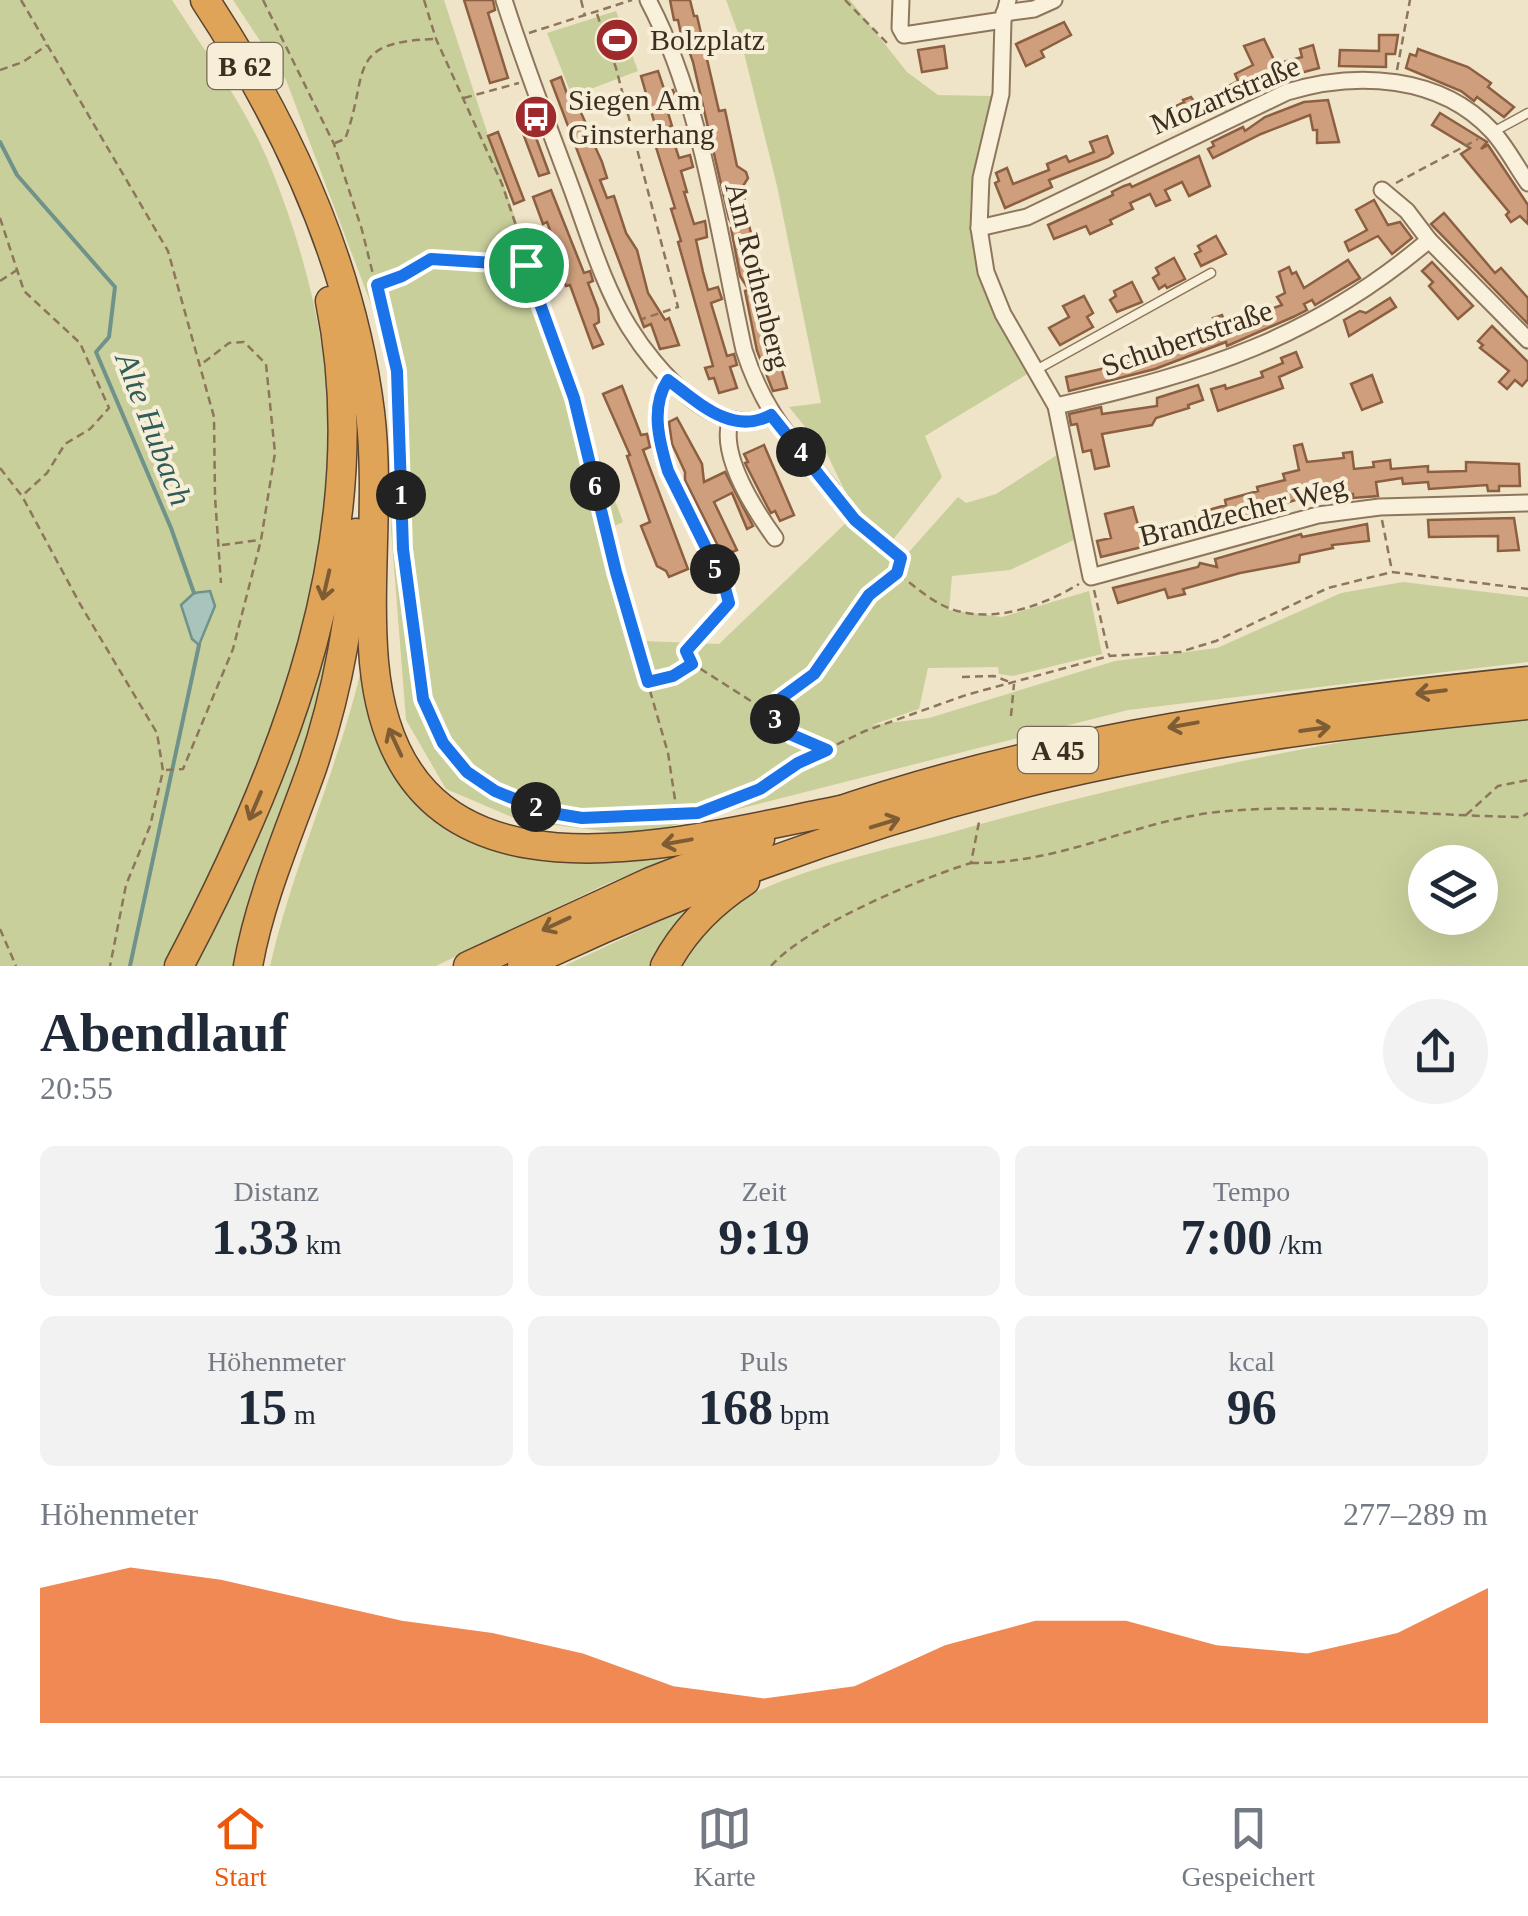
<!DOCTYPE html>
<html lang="de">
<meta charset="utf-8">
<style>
body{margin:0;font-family:"Times New Roman",serif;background:#f2f2f3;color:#1f2937;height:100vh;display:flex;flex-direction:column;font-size:38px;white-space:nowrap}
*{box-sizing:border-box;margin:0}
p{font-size:32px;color:#747a83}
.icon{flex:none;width:55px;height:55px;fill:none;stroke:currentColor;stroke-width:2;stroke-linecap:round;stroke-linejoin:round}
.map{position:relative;height:966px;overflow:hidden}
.side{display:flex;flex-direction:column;background:#fff;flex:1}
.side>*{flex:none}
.fabs{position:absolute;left:1408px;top:845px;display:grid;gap:20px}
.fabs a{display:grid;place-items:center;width:90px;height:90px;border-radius:50%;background:#fff;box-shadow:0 10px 40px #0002;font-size:50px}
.pin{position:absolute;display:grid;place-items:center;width:85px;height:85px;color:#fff;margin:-42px;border:5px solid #fff;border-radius:50%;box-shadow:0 2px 10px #0007}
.km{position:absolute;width:50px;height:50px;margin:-25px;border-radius:50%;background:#222;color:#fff;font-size:28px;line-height:50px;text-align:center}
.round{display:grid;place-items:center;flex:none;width:105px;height:105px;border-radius:52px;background:#f2f2f3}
.summary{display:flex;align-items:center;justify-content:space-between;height:170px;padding:0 40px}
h1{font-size:55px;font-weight:600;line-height:75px}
.figures{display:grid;grid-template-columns:repeat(3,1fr);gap:15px;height:170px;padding:10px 40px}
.figures div{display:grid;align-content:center;border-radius:15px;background:#f2f2f3;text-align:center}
.figures b{font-size:50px;font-weight:600}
.figures small{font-size:28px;font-weight:400}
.figures p{font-size:28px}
.chart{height:280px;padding:20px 40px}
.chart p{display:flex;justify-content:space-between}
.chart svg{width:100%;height:180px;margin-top:10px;fill:#ea580c;opacity:.7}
.tab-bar{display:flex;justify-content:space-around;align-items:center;height:140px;border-top:2px solid #e0e1e3;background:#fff;font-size:28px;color:#747a83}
.tab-bar a{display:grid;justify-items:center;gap:5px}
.tab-bar .selected{color:#ea580c}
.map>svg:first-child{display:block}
</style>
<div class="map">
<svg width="1528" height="966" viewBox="0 0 1528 966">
<rect width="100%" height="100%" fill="#f0e4c8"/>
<g fill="#c9cf9b" fill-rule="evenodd">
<path d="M0,0H172C206,53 245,106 269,163C308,258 331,356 331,458C332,514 319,569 305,623C292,674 276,726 258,775C234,841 197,904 164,966H0Z"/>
<polygon points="233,0 444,0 548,319 623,522 612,527 643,641 719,644 849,520 900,562 958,497 966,503 996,494 1060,453 1078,538 1010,570 952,576 949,610 1002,617 1089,591 1102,654 1013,676 999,674 998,667 928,668 919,709 872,725 929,718 1115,661 1217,648 1341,593 1403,582 1528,597 1528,662 1128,710 636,835 521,821 446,789 406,720 391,529 402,386 286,80"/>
<path d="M726,0H850L907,72L938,95L992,96C985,128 973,162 971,194C965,261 996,317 1029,373L925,436L942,477L892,541L856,514L827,454L789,407L821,403L777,186L741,41Z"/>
<polygon points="616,11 638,71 572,96 547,33"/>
<polygon points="347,535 327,682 239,966 187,966"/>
<path d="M364,657L380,719L479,833L721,838L604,885L436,966H270C294,861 341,763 364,657Z"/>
<path d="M1528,719V966H678C698,934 725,905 760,890C817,865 888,849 949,833C1096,791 1248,757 1400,732C1442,725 1485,723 1528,719ZM1425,862H1480V918H1425Z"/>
<polygon points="701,902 671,932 651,966 564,966"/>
</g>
<polygon fill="#a9c4bc" stroke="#6f938a" stroke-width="2.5" points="210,591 215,606 199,645 192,639 181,605 194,593"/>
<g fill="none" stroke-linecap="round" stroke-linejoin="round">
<g stroke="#6f938a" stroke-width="4">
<polyline points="0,142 17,175 115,287 109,337 96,352 171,528 194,593"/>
<polyline points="130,966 199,645"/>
</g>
</g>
<g fill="#cf9f7d" stroke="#8d5f41" stroke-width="2.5">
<polygon points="464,0 493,0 495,10 488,13 508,78 490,83"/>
<polygon points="670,0 690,0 694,16 697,16 719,111 725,110 737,166 746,172 748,178 743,186 746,212 773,328 770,329 787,388 773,391 757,351 745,291 749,290 740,276 731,228 734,227 729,219 693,62 685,39 682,39 678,20 674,20"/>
<polygon points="1064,22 1071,35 1041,51 1044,57 1026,66 1016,44"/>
<polygon points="1379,35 1398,35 1395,54 1386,54 1386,67 1339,66 1340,50 1379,51"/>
<polygon points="1264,39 1275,62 1280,63 1302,57 1300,49 1313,45 1319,68 1266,82 1267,84 1229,102 1226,109 1212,110 1210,106 1174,128 1166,111 1184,102 1183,100 1191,97 1195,103 1238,81 1235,74 1253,65 1244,46"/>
<polygon points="944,46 947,68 922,72 918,50"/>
<polygon points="1418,49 1468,67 1491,83 1488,87 1514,107 1504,117 1477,97 1474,101 1461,91 1406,68 1410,54 1416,56"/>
<polygon points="658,71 665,92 673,90 677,102 666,106 672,126 669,127 679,158 690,155 693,167 681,171 687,192 684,192 694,224 705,221 706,227 707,237 696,240 703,272 708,290 718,287 722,299 711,303 727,356 734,354 737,365 730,367 737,388 719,393 714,378 709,379 705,368 713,366 678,242 681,241 671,209 675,208 655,144 660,142 641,76"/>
<polygon points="561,77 572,108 578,106 587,126 588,144 593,142 602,162 607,178 600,180 607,198 614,196 626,233 637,250 648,293 665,320 669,318 679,345 660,349 651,324 644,327 551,81"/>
<polygon points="1328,100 1339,142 1317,143 1317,130 1313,130 1310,115 1261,134 1213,158 1208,149 1214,146 1212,142 1243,127 1245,131 1265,117 1304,102"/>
<polygon points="1440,113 1487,142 1481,149 1488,145 1528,205 1528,224 1520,216 1511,222 1506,215 1509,212 1461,154 1470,148 1432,125"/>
<polygon points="531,124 549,173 539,176 521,128"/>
<polygon points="498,132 524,200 514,204 488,136"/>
<polygon points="1107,136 1113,153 1108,157 1049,180 1052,187 1005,208 995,183 999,181 996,173 1007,168 1013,184 1049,170 1047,164 1066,156 1069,162 1094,152 1090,142"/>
<polygon points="1199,156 1210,186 1189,196 1182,182 1165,190 1170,200 1156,206 1150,194 1130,203 1133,209 1110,220 1112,224 1090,234 1086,226 1054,239 1048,225 1113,195 1112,192 1124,186 1130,184 1132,187"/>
<polygon points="551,190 584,273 590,271 593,281 588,283 598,309 599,322 594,325 603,344 593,348 570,285 566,286 557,265 562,263 547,222 543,224 533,197"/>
<polygon points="1374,200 1388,225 1400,222 1412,238 1392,254 1378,236 1349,251 1345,242 1367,230 1356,210"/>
<polygon points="1444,213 1495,273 1501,268 1528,298 1528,324 1431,224"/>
<polygon points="1216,236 1226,254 1201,266 1195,254 1201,251 1198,246"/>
<polygon points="1174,258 1185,279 1167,288 1165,285 1159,289 1153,278 1159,274 1156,268"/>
<polygon points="1348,260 1360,278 1315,305 1312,300 1304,304 1307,310 1293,317 1227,346 1226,342 1155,369 1069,391 1066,377 1132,362 1130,357 1191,338 1195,331 1215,324 1213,318 1222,315 1227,327 1232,328 1253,319 1251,316 1282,305 1277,297 1285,293 1279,272 1289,267 1292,274 1296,272 1304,288"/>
<polygon points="1432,262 1473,306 1458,319 1429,286 1433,282 1422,271"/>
<polygon points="1132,282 1142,302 1117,312 1110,300 1116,296 1114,291"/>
<polygon points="1084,296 1093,313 1087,317 1093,327 1060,345 1049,328 1069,317 1063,306"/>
<polygon points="1390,298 1396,307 1349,336 1344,320 1360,311 1366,313"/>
<polygon points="1492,326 1528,362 1528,379 1522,386 1515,380 1507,389 1499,382 1509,371 1480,348 1483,345 1478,341"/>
<polygon points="1296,352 1302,367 1279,377 1283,388 1218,411 1211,389 1225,385 1226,389 1263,377 1261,372 1283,363 1281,358"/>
<polygon points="1372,375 1382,402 1362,410 1351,384"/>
<polygon points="1198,385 1203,400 1188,405 1189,408 1156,418 1152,425 1102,434 1109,466 1095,469 1091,450 1083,452 1077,424 1071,425 1069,414 1101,407 1102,414 1157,406 1157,398"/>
<polygon points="622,386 641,435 647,434 650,447 643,450 688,569 669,577 666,571 657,566 641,526 650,522 627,456 630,455 603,394"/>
<polygon points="677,418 702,464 704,482 725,472 753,526 747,529 732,493 714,502 737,550 723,556 685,480 685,472 672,444 669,422"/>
<polygon points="1302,444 1307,462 1344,458 1343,453 1352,452 1354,469 1374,467 1373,462 1390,460 1391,469 1428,466 1428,472 1466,471 1466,462 1519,464 1520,486 1499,486 1499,491 1488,491 1487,485 1429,489 1428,482 1403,484 1402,478 1376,482 1378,496 1353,498 1353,494 1344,494 1318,497 1318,493 1251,514 1252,518 1215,525 1216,529 1101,557 1097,541 1111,538 1105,514 1133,507 1140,532 1206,515 1205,511 1226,505 1225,500 1258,491 1257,487 1285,480 1283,474 1299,470 1294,446"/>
<polygon points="764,445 794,515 780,521 775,511 771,513 767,506 745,463 748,462 744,454"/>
<polygon points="1514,518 1519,550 1498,551 1498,536 1429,537 1428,520"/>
<polygon points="1367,524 1369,541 1332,545 1333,548 1300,555 1299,562 1240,573 1183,589 1185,594 1168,598 1165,589 1118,603 1113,588 1198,567 1200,563 1217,567 1215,559 1301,534 1302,537"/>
</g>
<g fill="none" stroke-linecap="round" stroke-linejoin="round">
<g stroke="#8d765c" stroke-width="11">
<g id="lane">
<polyline points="1493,132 1528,113"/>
<polyline points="1036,370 1211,273"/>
</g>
</g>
<g stroke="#8d765c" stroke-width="19">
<g id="street">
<path d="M504,0C524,63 548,125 571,187C588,233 603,285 629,327C655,369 717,443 771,415"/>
<path d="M648,0C702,102 719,237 744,350C764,413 792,440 832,490"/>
<polyline points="901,0 900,28 904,35 1003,20"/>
<polyline points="1008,0 1003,20 1001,94 981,178 979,228 986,272 1003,314 1056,406 1091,577 1318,515 1380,507 1528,503"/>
<polyline points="1004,13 1034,9 1054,0"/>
<polyline points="1382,190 1407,211 1429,240"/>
<path d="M979,228L1027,217L1287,92C1356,71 1440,75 1492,131C1506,146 1516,166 1528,183"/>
<path d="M669,380C650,406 658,441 668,471L724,584"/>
<path d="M1056,406C1202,373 1313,339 1429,240L1528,340"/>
<path d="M730,421C720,456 754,509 775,538"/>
</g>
</g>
<g stroke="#5b4430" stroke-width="31">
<g id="highway">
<path d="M205,0C286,123 352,265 370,412C380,495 367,579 374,662C398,925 671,843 841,810"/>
<path d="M824,816C1052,736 1290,706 1528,681"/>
<path d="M179,966C286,764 377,532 330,301"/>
<path d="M248,966C260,898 289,833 312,768C338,691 352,613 356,533"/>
<polyline points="468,966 650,882 760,839"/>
<path d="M522,966C691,885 867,821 1049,777C1206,740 1367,721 1528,705"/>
<path d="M665,966C684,930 711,903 745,881"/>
</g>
</g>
<g stroke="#8d765c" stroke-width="2.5" stroke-dasharray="8 5" stroke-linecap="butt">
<polyline points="21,0 168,251 214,417 215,497 221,583"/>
<polyline points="263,0 334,144 362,230 397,371 403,549 423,699 443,743 467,772 495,791 547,812 582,818 698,813 760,789 798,763 865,731 966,695 1109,656 1180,652 1216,641 1328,588 1392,572 1528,589"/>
<polyline points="424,0 436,39 502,184 574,398 616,573 668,753 677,813"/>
<polyline points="581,0 585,16"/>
<polyline points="845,0 887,43 890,42"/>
<polyline points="597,14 616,68 678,307 642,319"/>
<polyline points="529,33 632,0"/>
<polyline points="0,70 23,62 47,45"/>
<polyline points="1397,70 1410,0"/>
<polyline points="464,98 519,83"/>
<path d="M335,143L345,139C370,73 344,42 434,39"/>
<polyline points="1396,183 1478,139"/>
<polyline points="0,218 24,291 80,343 109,408 90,429 65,444 47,473 23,495"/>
<polyline points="0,281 17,270"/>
<polyline points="378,285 402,276 431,259 526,265"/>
<polyline points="0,468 22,496 80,604 157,733 163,771 150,826 126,885 110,966"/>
<path d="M839,499L855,519L901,557L897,573C911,583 926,597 942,605C986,627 1041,607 1079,584"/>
<polyline points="1382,520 1392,571"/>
<polyline points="222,545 259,540"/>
<polyline points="1094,590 1109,655"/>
<polyline points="728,600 729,603 686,651 693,664 765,710 793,735 826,750"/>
<polyline points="962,677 994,676 1012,683"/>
<polyline points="649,682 673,677 691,664"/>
<polyline points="765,710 814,674 869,595 895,574"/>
<polyline points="1011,716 1014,684"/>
<polyline points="166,770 183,769 233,649 261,540 275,453 266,364 244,342 229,343 203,363"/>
<polyline points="1466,815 1498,786 1528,780"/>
<path d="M971,863C1062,864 1131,822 1217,812C1314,802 1423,816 1522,817L1528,813"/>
<polyline points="0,929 16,966"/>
<path d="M771,966C806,926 919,879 971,863L979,822"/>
</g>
<use href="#lane" stroke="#faf1dc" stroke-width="8"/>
<use href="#street" stroke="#faf1dc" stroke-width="15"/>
<use href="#highway" stroke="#e0a458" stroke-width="28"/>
</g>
<defs><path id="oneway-shaft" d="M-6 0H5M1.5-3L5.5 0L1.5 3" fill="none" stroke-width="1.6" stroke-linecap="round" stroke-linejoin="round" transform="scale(2.5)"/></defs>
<g stroke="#7e5d36">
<use href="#oneway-shaft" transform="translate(326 585) rotate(103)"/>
<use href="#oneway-shaft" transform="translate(1431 692) rotate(173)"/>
<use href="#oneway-shaft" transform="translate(1183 725) rotate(170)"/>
<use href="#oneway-shaft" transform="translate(1315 729) rotate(-8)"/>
<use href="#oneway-shaft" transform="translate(395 742) rotate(-115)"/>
<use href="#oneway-shaft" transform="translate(255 806) rotate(113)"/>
<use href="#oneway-shaft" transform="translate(885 823) rotate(-17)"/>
<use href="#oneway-shaft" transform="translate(677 842) rotate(170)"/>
<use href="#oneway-shaft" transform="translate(556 924) rotate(155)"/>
</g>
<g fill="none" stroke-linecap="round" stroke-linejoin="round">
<g stroke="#fff" stroke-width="20">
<path id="route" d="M431,259L526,265L574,398L616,572L648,682L673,676L692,664L686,651L729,603L724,584L668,471C659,441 650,407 668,380C699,403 732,436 771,415L855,520L901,558L897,573L869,595L814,674L765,710L792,735L827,750L798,763L760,789L698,813L582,818L546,812L495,791L467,772L443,743L423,699L403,549L397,371L377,285L402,276Z"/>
</g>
<use href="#route" stroke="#1a73e8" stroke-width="12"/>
</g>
<defs>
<g id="stadium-disc" transform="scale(2.25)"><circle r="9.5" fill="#9e2a2b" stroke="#f7eed8"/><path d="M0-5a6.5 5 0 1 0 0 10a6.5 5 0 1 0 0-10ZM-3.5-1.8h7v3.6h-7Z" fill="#fff"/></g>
<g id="bus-disc" transform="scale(2.25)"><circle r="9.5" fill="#9e2a2b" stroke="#f7eed8"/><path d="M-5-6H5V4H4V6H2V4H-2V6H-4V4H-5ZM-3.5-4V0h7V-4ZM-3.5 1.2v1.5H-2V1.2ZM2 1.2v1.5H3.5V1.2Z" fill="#fff"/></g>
</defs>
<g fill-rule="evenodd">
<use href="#stadium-disc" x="617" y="40"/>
<use href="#bus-disc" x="536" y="117"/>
</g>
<g text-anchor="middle" stroke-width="8" stroke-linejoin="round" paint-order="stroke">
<g fill="#f7eed8" stroke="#756857" stroke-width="2.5">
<rect x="207.5" y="43" width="75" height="46" rx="8"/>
<rect x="1018" y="727" width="80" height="46" rx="8"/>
</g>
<g font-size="28" font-weight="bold" fill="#3d2e20">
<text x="245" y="76">B 62</text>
<text x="1058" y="760">A 45</text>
</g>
<g font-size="30" fill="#3d2e20" stroke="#f7eed8" text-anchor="start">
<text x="650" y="50">Bolzplatz</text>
<text x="568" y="110">Siegen Am<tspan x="568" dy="34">Ginsterhang</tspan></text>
</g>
<g font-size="30" fill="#3d2e20" stroke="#f7eed8">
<text transform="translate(1225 95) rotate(-23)" y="10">Mozartstraße</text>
<text transform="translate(758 276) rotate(76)" y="10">Am Rothenberg</text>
<text transform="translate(1187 338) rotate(-19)" y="10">Schubertstraße</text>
<text transform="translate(1243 511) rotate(-14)" y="10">Brandzecher Weg</text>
</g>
<g font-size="32" font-style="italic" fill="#2f5d5a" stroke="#f7eed8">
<text transform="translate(154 429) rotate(69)" y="11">Alte Hubach</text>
</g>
</g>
</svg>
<div class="fabs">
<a><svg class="icon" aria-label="layers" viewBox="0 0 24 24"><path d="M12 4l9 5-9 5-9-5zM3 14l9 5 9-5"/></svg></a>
</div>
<div class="pin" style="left:526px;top:265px;background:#1e9e55"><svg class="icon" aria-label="arrive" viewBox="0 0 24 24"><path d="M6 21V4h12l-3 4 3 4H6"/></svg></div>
<b class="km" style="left:401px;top:495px">1</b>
<b class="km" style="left:536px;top:807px">2</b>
<b class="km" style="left:775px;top:719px">3</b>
<b class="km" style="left:801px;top:452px">4</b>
<b class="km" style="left:715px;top:569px">5</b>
<b class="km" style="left:595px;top:486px">6</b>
</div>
<section class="side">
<div class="summary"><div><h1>Abendlauf</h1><p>20:55</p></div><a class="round"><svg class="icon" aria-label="share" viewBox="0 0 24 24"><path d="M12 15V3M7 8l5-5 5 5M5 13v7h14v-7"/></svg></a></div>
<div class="figures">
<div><p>Distanz</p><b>1.33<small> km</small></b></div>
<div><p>Zeit</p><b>9:19</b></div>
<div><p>Tempo</p><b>7:00<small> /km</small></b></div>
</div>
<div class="figures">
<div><p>Höhenmeter</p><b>15<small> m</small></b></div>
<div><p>Puls</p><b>168<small> bpm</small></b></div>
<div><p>kcal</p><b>96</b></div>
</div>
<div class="chart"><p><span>Höhenmeter</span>277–289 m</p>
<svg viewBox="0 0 160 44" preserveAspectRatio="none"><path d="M0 44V11L10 6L20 9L30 14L40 19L50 22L60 27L70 35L80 38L90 35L100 25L110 19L120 19L130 25L140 27L150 22L160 11V44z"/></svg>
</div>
</section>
<nav class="tab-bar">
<a class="selected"><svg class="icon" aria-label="home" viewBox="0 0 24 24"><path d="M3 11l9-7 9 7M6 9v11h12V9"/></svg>Start</a>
<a><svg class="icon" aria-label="map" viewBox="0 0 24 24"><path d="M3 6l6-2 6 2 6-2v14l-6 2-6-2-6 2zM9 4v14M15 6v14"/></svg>Karte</a>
<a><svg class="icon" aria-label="saved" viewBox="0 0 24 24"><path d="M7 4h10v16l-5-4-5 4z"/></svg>Gespeichert</a>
</nav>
